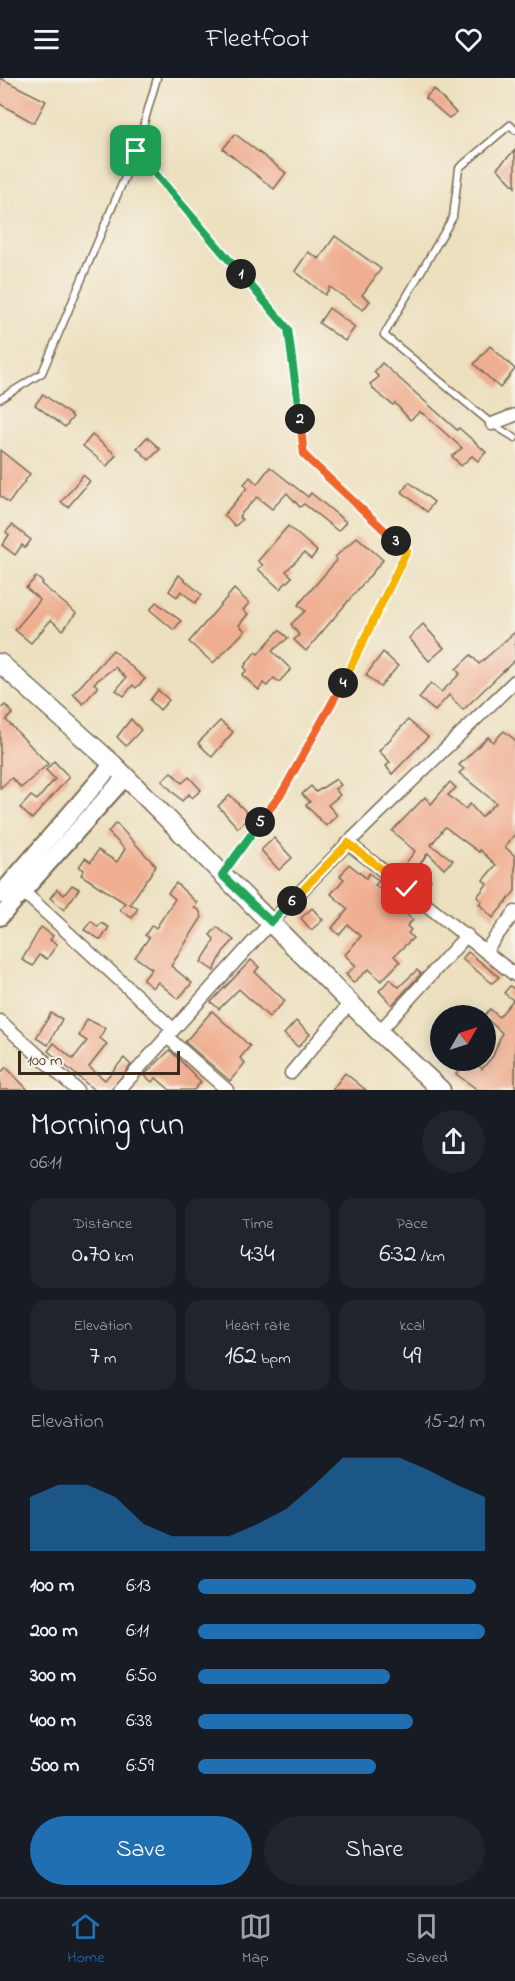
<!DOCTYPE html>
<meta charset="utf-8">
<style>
body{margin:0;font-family:"Indie Flower",sans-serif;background:#20242c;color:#f1f3f6;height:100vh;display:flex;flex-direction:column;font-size:22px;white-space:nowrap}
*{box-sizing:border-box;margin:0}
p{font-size:20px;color:#9ea1a6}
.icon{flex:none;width:33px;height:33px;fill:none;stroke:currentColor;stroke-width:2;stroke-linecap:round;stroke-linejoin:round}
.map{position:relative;height:1012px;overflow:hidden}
.sheet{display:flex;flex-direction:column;background:#171b24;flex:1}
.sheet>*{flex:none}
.needle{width:39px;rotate:51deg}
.controls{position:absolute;left:430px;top:927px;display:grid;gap:12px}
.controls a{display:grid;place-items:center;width:66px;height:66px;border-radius:50%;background:#171b24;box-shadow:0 3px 15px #0003;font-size:30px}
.scale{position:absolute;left:18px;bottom:15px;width:162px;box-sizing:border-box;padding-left:6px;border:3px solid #3b2a1e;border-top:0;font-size:16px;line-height:21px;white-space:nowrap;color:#3b2a1e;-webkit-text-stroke:4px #f7f3e8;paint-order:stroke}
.pin{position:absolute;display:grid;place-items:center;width:51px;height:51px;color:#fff;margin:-26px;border-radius:12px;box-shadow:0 3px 9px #0006}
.km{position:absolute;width:30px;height:30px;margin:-15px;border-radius:50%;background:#222;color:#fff;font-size:16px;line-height:30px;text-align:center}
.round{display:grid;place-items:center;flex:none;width:63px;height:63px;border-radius:32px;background:#20242c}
.summary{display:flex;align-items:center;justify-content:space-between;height:102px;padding:0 30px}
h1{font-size:33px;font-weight:600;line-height:45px}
.stats{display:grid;grid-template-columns:repeat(3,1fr);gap:9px;height:102px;padding:6px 30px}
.stats div{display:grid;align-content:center;border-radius:15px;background:#20242c;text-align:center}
.stats b{font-size:26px;font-weight:600}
.stats small{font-size:16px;font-weight:400}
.stats p{font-size:16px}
.chart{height:168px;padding:12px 30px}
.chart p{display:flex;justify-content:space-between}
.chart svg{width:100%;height:108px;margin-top:6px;fill:#1f6fb2;opacity:.7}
.action{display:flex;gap:12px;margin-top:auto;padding:12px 30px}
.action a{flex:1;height:69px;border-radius:36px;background:#1f6fb2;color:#fff;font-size:24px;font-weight:600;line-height:69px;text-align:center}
.action a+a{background:#20242c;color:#f1f3f6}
ul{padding:0 30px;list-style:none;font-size:20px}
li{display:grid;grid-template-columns:96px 72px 1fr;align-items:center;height:45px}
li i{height:15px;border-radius:8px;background:#1f6fb2}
header{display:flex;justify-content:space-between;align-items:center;height:78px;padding:0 30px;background:#171b24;font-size:27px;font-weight:600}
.tabs{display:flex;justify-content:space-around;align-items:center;height:84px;border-top:2px solid #363941;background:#171b24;font-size:16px;color:#9ea1a6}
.tabs a{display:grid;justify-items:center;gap:3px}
.tabs .current{color:#1f6fb2}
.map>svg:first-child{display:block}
</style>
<header><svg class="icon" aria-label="menu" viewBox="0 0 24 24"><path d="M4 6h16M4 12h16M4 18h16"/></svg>Fleetfoot<svg class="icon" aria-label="heart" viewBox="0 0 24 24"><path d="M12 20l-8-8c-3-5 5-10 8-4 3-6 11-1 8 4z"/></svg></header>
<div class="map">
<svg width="515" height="1012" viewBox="0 0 515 1012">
<rect width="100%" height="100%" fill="#f7f3e8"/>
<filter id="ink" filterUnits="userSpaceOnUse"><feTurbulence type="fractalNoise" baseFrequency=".0167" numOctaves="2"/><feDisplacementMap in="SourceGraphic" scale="12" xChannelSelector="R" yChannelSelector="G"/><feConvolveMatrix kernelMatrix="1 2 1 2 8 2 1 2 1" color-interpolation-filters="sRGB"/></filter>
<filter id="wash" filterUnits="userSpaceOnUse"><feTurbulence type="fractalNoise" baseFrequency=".008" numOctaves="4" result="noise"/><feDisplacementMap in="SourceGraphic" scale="24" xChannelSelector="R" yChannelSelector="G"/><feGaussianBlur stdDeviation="1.35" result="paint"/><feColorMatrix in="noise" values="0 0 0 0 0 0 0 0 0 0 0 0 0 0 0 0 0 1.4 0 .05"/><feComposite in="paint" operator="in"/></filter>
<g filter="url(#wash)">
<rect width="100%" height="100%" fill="#ece0bf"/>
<g id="blocks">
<g fill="#efae91">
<polygon points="0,0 46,23 34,45 0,26"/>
<polygon points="434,11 456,35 449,40 425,20"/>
<polygon points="235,56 286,95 274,111 223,71"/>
<polygon points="515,72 515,109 497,90"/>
<polygon points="335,158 381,191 362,217 370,223 363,232 330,209 325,217 295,193 308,174 319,181"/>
<polygon points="329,230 355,249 345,263 319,245"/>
<polygon points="490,268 515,291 500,310 474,286"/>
<polygon points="382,285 457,352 459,350 486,374 478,383 472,378 461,388 452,378 462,370 425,337 420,334 410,342 395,325 393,327 376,314 370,306 379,299 374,294"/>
<polygon points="43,316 73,339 65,349 35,327"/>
<polygon points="92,357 116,377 107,388 83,368"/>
<polygon points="147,359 160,371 149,382 137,370"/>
<polygon points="0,372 30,396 9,425 0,418"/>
<polygon points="270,389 308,419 311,415 346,444 338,453 304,426 300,429 287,415 272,431 257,419 239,438 242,442 235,448 224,437 247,410 244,406 250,399 257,406"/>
<polygon points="83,397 90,403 68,429 61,424"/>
<polygon points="409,404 434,424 427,434 402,414"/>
<polygon points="12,447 31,462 25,470 22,467 15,477 2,467 9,457 6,454"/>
<polygon points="288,448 317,473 311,481 304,475 286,493 292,499 280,511 258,491 263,487 258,483"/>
<polygon points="357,459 383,482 306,573 294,562 299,557 291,546 305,533 298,527 337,482 335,479"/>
<polygon points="179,497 202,517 195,525 181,513 177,519 169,513"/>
<polygon points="36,499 43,504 41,506 76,535 63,552 51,542 31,565 15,552 40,522 26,510"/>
<polygon points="234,511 249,525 243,532 248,536 239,547 245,553 213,585 189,564"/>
<polygon points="156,524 181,543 174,552 150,532"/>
<polygon points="423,546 444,570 429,583 409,560"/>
<polygon points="279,552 288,560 272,573 291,591 279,604 274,600 267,608 263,605 259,612 242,597 247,592 244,589 255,574 258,576"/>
<polygon points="515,554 515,582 463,632 449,617 435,633 419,620 431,605 441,614 460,596 456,591 471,577 479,586"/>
<polygon points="113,572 145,601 136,610 133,607 124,618 116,612 126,600 115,589 94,605 98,609 83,626 73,616"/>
<polygon points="383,574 398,588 380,609 366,597"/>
<polygon points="158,612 169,622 160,632 150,622"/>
<polygon points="5,627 13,635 6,642 48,686 21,710 12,700 0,710 0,631"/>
<polygon points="131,641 141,652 126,668 117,659"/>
<polygon points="408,642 428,659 392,696 386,688 390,684 379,673"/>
<polygon points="220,643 233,654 212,679 198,665"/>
<polygon points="504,653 515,662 515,756 505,769 515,778 515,813 493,840 479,826 482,823 477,819 487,806 483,802 496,787 480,772 479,774 445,749 431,767 453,782 444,791 428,775 416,791 431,802 423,813 399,794 415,773 392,753 425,719 431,726 450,704 456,710 448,717 465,731 470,726 481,739 496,725 459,695 464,691 459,687 488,659 493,664"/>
<polygon points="54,683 69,699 32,741 20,730 31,718 37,722 55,701 46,692"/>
<polygon points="171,694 182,705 189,699 201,712 192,720 189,716 182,723 162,703"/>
<polygon points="336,701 341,707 335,711 340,717 328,727 337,737 326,748 306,727 310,724 302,716 311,708 316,714"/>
<polygon points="230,717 250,738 238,750 218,728"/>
<polygon points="116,745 156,788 130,826 138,830 132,840 120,832 125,825 81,797 84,792 79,789 85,780 91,784 98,772 117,784 125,771 108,754"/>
<polygon points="274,760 292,780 279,792 261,772"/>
<polygon points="349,786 366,800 369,795 379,803 375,807 413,842 407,848 411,852 408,855 413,860 394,878 400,884 381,903 369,891 353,905 346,896 356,888 345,877 361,858 348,847 339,857 332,850 348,831 331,816 344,801 340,798"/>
<polygon points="176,805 197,825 194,830 199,832 202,839 171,888 192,905 178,921 158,904 153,910 143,902 152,891 135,879 149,860 145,857 152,847 156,850 175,821 168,815"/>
<polygon points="72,807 79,811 64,832 50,820 57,811 64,817"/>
<polygon points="312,830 323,842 311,852 301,840"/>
<polygon points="91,843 98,849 101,845 109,849 101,862 84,852"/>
<polygon points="41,849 53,858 50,862 57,866 47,881 39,877 33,888 22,882"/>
<polygon points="217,849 234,862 223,874 214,893 201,884 213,865 214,861 210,857"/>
<polygon points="468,874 499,899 492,905 462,881"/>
<polygon points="251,882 259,889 255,894 285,923 269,939 239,911 219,931 211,924"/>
<polygon points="417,892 421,896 392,927 379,913 390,901 399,909"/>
<polygon points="510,908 515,912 515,1012 478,1012 456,996 469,982 473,982 482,991 493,978 502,955 484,938 490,931 499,939 513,922 504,915"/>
<polygon points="212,933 250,968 240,980 245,985 230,1003 185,964"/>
<polygon points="51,935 62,941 48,967 36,960"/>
<polygon points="87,941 105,950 100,960 107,966 89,989 105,1002 124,980 131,987 111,1012 94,1012 48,973 54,965 73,981 87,963 79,958"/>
<polygon points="296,943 310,956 298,969 284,956"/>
<polygon points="170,972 201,1004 194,1012 170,1012 156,1000 152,1004 144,997"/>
<polygon points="6,989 28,1012 0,1012 0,996"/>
<polygon points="345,995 366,1012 332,1012"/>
</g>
</g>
</g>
<g filter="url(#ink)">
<use href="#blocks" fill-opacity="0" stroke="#796a56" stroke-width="1.5"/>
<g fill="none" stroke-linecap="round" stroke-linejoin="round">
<g stroke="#796a56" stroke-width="9">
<g id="lane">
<polyline points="515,52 510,47 459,90 453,139 384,257 492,346 515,360"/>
<polyline points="136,73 288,251 304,377 407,473 344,604 283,713 224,794"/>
<polyline points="0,321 42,295 136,73 157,0"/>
</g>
</g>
<g stroke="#796a56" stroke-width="15">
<g id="street">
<polyline points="492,346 515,337"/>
<polyline points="348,765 515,897"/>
<polyline points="17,808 173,951"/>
<polyline points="485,873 515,834"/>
<polyline points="0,943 77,1012"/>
<polyline points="379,954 467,857"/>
<polyline points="166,958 227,1012"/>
<polyline points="291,995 350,925"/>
<polyline points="119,1012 271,844 348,765 515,603"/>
</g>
</g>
<g stroke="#796a56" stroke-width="20">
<g id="secondary">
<polyline points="0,817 113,686"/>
<polyline points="0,839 125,699"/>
</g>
</g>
<g stroke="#796a56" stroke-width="21">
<polyline id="primary" points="0,585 113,686 379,954 441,1012"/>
</g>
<use href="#lane" stroke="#fff" stroke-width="6"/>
<use href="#street" stroke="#fff" stroke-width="12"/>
<use href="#secondary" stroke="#fff" stroke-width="16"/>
<use href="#primary" stroke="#fff" stroke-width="18"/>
</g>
</g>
<g fill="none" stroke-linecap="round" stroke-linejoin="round" filter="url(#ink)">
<g stroke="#fff" stroke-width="12">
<polyline id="split-1" points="136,73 241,196"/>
</g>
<g stroke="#fff" stroke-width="12">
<polyline id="split-2" points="241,196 288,251 300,341"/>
</g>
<g stroke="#fff" stroke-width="12">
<polyline id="split-3" points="300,341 304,377 396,463"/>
</g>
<g stroke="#fff" stroke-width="12">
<polyline id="split-4" points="343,605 407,473 396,463"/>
</g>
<g stroke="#fff" stroke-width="12">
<polyline id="split-5" points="260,744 283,713 343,605"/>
</g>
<g stroke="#fff" stroke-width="12">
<polyline id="split-6" points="260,744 222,797 271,844 292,823"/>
</g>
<g stroke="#fff" stroke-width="12">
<polyline id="split-7" points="292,823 348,765 407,811"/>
</g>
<use href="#split-1" stroke="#22a559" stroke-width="8"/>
<use href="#split-2" stroke="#22a559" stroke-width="8"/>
<use href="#split-3" stroke="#f0652b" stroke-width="8"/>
<use href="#split-4" stroke="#f5b400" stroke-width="8"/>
<use href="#split-5" stroke="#f0652b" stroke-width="8"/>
<use href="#split-6" stroke="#22a559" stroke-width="8"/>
<use href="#split-7" stroke="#f5b400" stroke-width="8"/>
</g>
</svg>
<div class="controls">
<a><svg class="needle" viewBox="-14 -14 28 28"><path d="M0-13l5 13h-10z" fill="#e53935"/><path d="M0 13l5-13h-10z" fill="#9ea1a6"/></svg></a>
</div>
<div class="scale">100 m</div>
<div class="pin" style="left:136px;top:73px;background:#1e9e55"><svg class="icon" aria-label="arrive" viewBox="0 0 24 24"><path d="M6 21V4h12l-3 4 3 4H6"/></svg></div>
<div class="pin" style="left:407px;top:811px;background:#d93025"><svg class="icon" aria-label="check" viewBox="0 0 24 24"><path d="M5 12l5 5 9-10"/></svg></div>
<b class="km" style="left:241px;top:196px">1</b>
<b class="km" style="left:300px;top:341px">2</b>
<b class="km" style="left:396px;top:463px">3</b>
<b class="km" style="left:343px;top:605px">4</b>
<b class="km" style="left:260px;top:744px">5</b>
<b class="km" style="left:292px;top:823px">6</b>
</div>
<section class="sheet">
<div class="summary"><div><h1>Morning run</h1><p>06:11</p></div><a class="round"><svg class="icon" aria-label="share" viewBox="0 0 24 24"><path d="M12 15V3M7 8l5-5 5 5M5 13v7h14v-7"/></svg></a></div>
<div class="stats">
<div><p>Distance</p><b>0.70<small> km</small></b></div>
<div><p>Time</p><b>4:34</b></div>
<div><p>Pace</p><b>6:32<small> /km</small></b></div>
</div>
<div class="stats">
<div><p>Elevation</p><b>7<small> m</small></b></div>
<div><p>Heart rate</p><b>162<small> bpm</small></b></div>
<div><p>kcal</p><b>49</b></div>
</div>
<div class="chart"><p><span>Elevation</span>15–21 m</p>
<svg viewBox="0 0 160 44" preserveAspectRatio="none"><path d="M0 44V22L10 17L20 17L30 22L40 33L50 38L60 38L70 38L80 33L90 27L100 17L110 6L120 6L130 6L140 11L150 17L160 22V44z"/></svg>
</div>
<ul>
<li><b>100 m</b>6:13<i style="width:97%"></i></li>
<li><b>200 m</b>6:11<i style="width:100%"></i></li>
<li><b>300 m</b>6:50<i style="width:67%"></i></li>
<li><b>400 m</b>6:38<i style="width:75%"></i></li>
<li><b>500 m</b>6:59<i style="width:62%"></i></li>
</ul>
<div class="action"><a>Save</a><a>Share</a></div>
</section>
<nav class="tabs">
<a class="current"><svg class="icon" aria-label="home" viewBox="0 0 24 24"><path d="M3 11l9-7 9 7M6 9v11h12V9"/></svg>Home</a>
<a><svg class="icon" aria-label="map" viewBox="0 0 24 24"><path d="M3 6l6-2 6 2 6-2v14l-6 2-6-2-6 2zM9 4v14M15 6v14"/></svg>Map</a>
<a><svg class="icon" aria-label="saved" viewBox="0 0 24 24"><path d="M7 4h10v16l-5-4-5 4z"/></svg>Saved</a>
</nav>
